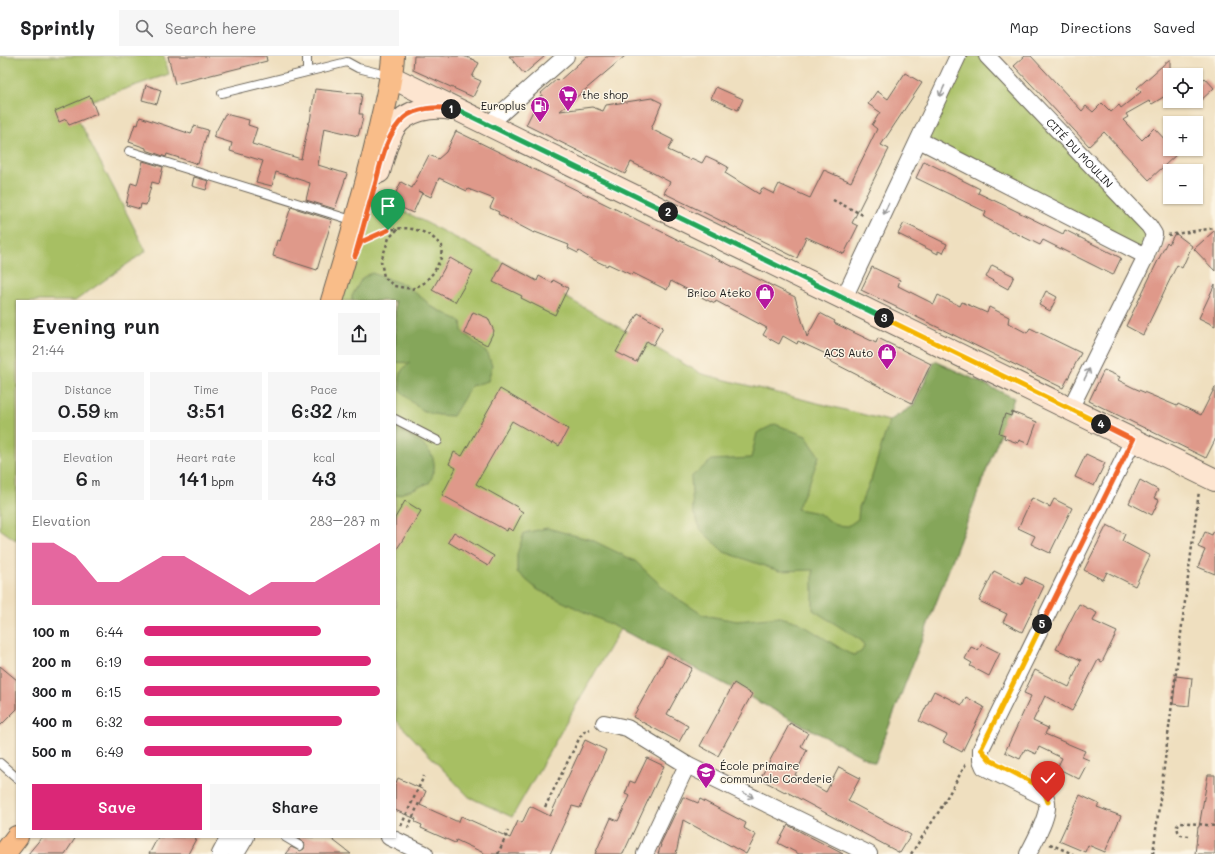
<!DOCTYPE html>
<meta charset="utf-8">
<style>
body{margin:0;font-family:Mali,sans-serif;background:#f6f6f6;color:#202124;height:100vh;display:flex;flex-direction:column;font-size:15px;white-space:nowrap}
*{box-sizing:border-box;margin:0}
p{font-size:13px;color:#757577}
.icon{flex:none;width:22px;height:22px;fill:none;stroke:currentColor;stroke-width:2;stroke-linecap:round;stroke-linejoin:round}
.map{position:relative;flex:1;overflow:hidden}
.details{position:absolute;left:16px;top:244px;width:380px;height:538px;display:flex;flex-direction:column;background:#fff;border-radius:0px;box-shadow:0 1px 3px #0004}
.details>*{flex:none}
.buttons{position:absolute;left:1163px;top:12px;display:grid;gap:8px}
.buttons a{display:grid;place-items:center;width:40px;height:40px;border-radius:0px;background:#fff;box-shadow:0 1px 3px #0004;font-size:20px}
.pin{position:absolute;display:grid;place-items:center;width:34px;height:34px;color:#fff;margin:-41px -17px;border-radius:50% 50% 50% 0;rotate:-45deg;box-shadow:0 0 4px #0007}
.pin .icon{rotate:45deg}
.km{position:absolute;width:20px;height:20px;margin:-10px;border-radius:50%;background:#222;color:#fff;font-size:11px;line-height:20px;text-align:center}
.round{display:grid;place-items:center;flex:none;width:42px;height:42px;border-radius:0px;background:#f6f6f6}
.summary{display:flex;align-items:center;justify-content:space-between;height:68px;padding:0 16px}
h1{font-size:22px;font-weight:600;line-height:30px}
.stats{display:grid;grid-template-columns:repeat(3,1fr);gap:6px;height:68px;padding:4px 16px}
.stats div{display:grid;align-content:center;border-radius:0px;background:#f6f6f6;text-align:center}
.stats b{font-size:20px;font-weight:600}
.stats small{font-size:11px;font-weight:400}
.stats p{font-size:11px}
.chart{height:112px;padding:8px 16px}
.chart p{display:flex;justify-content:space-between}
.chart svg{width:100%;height:72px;margin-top:4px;fill:#db2777;opacity:.7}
.cta{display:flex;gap:8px;margin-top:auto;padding:8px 16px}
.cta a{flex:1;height:46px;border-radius:0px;background:#db2777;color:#fff;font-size:16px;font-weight:600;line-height:46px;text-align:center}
.cta a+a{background:#f6f6f6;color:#202124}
ul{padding:0 16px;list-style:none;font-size:13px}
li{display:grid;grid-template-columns:64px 48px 1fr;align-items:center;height:30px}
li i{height:10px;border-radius:5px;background:#db2777}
header{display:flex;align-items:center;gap:24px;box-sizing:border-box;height:56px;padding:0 20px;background:#fff;border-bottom:1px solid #e0e0e0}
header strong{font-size:19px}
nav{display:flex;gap:22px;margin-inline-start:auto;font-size:14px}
.search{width:280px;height:36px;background:#f6f6f6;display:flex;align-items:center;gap:10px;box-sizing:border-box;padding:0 14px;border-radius:0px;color:#757577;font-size:15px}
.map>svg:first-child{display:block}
</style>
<header>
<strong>Sprintly</strong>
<div class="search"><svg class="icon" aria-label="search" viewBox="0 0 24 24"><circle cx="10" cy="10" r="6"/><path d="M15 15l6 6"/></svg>Search here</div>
<nav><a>Map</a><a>Directions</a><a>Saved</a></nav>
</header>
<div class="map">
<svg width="1215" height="798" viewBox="0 0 1215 798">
<rect width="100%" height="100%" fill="#fcf5e5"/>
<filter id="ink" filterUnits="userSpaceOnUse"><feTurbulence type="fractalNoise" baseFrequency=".025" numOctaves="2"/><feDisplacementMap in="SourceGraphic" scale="8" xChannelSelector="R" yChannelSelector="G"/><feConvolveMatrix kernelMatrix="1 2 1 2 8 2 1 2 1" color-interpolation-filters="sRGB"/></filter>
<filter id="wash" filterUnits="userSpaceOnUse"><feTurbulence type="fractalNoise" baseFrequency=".012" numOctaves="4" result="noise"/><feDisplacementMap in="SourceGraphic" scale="16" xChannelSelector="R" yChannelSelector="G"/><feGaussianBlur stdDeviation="0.9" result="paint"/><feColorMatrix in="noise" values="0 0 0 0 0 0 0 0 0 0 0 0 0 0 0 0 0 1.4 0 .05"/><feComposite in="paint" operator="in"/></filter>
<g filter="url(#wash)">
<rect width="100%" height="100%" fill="#efdfbf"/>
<g fill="#a7bf64" stroke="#626e40">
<polygon points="0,0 164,0 169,18 72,51 146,195 75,245 17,245 17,485 0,473"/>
<polygon points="958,0 987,0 1149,170 1146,200 919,84"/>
<polygon points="372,139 505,207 702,318 889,365 913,350 935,305 1014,342 875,707 620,573 512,761 469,741 395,663 395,245 332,245"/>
</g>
<g fill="#85a65a" stroke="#50613b">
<path d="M372,217L405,229L426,245L430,250L461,265L462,275L488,298L492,310L488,325L471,330L453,360C424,359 419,354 400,334C400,320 398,315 410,307L395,306V245H352V240L362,222Z"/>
<polygon points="935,305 1014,342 875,707 620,573 538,534 517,516 517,498 524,477 547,472 592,484 635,505 668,536 703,559 737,565 780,561 798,566 848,597 854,599 861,596 864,591 862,585 813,554 813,514 779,515 724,496 701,474 693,455 691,421 712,404 751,402 757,377 775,368 806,380 819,400 810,425 797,453 818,457 836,469 848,470 858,463 859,451 871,424 889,365 913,350"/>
<path d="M395,372C410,381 437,391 434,413C434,417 431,423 429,427L395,440Z"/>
</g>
<g id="blocks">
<g fill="#df998a">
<polygon points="168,0 266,0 267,5 175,28"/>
<polygon points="414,0 463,0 475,4 475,5 479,7 472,21 481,25 473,41 413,14"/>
<polygon points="509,0 545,0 524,18"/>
<polygon points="587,0 625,0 560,55 592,51 603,55 606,49 652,42 662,47 651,73 673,84 668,94 690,104 691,102 702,107 706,100 717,105 728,111 725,117 759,138 762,132 774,138 779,128 810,142 824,114 851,126 877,73 872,69 880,56 868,48 877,35 888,43 905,17 922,27 881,89 889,93 852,167 858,170 844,198 806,181 797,202 664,137 670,126 655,118 631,106 625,118 526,69 541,39 543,39 541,37 557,23 559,25"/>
<polygon points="1025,0 1031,0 1082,55 1086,50 1093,56 1102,47 1111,56 1119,49 1121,52 1141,36 1137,32 1170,3 1170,37 1152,48 1149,45 1126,58 1128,61 1123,64 1142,84 1154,72 1170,89 1170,93 1174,93 1178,97 1149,124 1104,76 1089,90 1014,10"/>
<polygon points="1205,22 1214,32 1196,49 1196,31"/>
<polygon points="146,29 161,34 157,48 142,44"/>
<polygon points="716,31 743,43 738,54 711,42"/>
<polygon points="315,33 362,38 359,58 363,58 362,66 358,80 324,72 318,109 347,118 335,153 306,144 310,127 276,116 272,130 256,126 263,105 230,95 232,87 213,81 225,58 249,64 248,69 257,72 252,88 301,103 309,66 310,66"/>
<polygon points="90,40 97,58 69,69 66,63 59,66 55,55"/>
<polygon points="140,61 191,78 194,70 208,74 198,108 167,98 166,101 146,94 146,92 129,86 135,68 138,69"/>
<polygon points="456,75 795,241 807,281 820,257 835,265 834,267 876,287 878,282 931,308 912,347 824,302 826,298 798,285 797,288 783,280 779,288 763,279 767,272 716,245 715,247 711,245 711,246 671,225 667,234 633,217 632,219 608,208 607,210 590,202 579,195 578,197 568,192 569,189 535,176 534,177 498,158 499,156 490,152 494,143 468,133 467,135 439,122 431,141 418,135 422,137 413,157 391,147 401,126 412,132 429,99 438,103 446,96"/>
<polygon points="143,105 163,111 159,128 152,126 146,149 141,148 140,153 126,149 131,127 137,129"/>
<polygon points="924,105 980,133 978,137 1008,151 1063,178 1065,174 1121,202 1113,219 1043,184 1040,189 999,169 984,161 986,156 916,122"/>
<polygon points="194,121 209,125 206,134 192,130"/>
<polygon points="291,151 332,164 317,214 273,200 277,184 280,185"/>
<polygon points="904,167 947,188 943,197 938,195 938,198 898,178"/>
<polygon points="1215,174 1215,215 1194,193"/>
<polygon points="1175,177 1192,190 1182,212 1177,209 1143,279 1126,270 1167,186 1169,188"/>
<polygon points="450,202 473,215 455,246 432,234"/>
<polygon points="503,206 537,225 539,220 552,227 553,224 568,232 555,259 521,242 522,240 493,226"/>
<polygon points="992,209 1014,220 1008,233 986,221"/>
<polygon points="872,211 900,224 898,230 934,248 938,239 960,250 962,246 987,257 989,251 1009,261 1008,267 1027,277 1030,272 1081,297 1063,332 861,234"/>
<polygon points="1215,228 1215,270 1199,262"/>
<polygon points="1046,235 1057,241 1050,255 1039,249"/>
<polygon points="473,256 488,262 494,275 487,289 464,277"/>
<polygon points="638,257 663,271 653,289 647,285 636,306 616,296"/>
<polygon points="1104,314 1120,321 1118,324 1134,332 1177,350 1178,348 1201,359 1215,331 1215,384 1206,402 1089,345"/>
<polygon points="500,333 568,373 559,390 553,386 552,388 512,365 476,428 519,452 518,453 523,456 513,475 508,472 507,475 442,439 456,412 449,408 454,396 462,400"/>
<polygon points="1012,356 1037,366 1029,388 1019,384 1018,387 1004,382 1005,379 999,377 1005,358 1011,360"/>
<polygon points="1086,398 1105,407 1094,430 1075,421"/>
<polygon points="1140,424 1158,434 1154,442 1159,444 1152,459 1129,447"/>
<polygon points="1032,442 1050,451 1054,443 1072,452 1050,497 1031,488 1035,480 1018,472"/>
<polygon points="405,445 421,455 395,496 395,462"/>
<polygon points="1107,469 1125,478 1122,485 1150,500 1135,530 1107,516 1103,524 1084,514"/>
<polygon points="1215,472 1215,518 1198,511 1205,494 1198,491 1205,476 1212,479"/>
<polygon points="454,476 494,500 488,510 448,486"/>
<polygon points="994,515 1022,529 1025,521 1044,530 1022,576 1003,566 1007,558 979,545"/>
<polygon points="1079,548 1097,557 1093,565 1117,576 1102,606 1098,604 1072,655 1045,640 1033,665 1048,672 1045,678 1085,695 1082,701 1089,704 1079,723 1057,712 1062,702 1039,691 1036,698 1025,693 1020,703 1005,696 1031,640 1024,637 1035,614 1069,631 1081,604 1056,593"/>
<polygon points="982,588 1000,597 989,620 970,610 972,607 965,603 971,591 978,594"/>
<polygon points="667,599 692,612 667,658 688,670 679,686 633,661"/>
<polygon points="0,610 17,624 17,653 0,670"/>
<polygon points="1176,620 1192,622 1189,650 1173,648"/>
<polygon points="734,627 752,638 718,700 700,690"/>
<polygon points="934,635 962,649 966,641 984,651 962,696 943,686 947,679 919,665"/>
<polygon points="790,667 808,677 801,690 807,694 795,719 826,736 839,711 860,722 848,745 911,779 900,797 785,735 785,736 760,723"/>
<polygon points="585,684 606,694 580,752 572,750 550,798 486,798 456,784 455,787 421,772 422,769 415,766 416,763 395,754 395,729 398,722 426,735 420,749 456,765 459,765 461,760 510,782 518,765 522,767 530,750 550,760"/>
<polygon points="647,702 664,710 623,798 595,798 611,762 618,765 630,740 625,738 630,725 635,727"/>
<polygon points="1208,719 1215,719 1215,798 1195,798 1198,771 1199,771"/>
<polygon points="1080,739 1099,748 1097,751 1121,760 1105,796 1088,789 1085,796 1059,785"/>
<polygon points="683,741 684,741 698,747 700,743 746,767 744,772 756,779 746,798 683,764 676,798 658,798 661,789 660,789"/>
<polygon points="788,769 801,776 843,798 799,798 778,787"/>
<polygon points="42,781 76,781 65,798 28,798"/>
<polygon points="158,781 197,781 188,798 149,798"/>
<polygon points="299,781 329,781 351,798 285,798 291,791 300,795 304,793 305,788 298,782"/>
</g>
</g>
</g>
<g filter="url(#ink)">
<use href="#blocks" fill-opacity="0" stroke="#666055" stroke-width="1"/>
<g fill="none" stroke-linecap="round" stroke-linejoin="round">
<g stroke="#666055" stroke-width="10">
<g id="lane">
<polyline points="307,15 307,0"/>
<polyline points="222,37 347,6 358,12 390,20"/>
<polyline points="129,95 355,165"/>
<polyline points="395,363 438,385"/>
<polyline points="0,707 17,722"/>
<polyline points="285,781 300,790"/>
</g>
</g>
<g stroke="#666055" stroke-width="18">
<g id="street">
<path id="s1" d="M987,0L1149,170L1154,178L1152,185L1146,200L1070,353"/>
<polyline points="489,68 566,0"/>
<polyline points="919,84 1146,200"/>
<polyline points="844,242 958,0"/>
<polyline points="604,667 627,672 687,709 869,798"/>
<polyline points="389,781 425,798"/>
<polyline points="220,798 229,781"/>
<polyline points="236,798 246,781"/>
<polyline points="645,798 687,709"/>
<path d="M1028,798C1035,784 1052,756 1046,742L984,711L981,704V693L1133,384"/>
</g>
</g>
<g stroke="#666055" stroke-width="24">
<g id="secondary">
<polyline points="391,21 1215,424"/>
<path d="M379,116C383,102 386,86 394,72C406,54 432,49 452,53"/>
</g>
</g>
<g stroke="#666055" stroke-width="24">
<g id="primary">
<path d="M332,245C350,186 368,126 381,66C386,44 392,22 393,0"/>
<polyline points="4,798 17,781"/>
</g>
</g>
<g stroke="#666055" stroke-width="2.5" stroke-dasharray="3 3" stroke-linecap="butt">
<polyline points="833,144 865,160"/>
<polyline points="1168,179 1215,172"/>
<path d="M370,182C389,172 407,168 427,178C433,180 437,186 442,190L441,202L434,216L424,227L412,233L394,230L384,221L381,205L389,182L399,172"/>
<polyline points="545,751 580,681 585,675 590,673"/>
<polyline points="401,770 424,720"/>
<polyline points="408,772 419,747"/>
<polyline points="1189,780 1181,779 1178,775 1177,770 1181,766 1215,770"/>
<polyline points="1050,788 1073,798"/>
<polyline points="498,798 508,775"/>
<polyline points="911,798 938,757 966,708"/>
<polyline points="1153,798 1199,435"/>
</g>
<use href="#lane" stroke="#fff" stroke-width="8"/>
<use href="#street" stroke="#fff" stroke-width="16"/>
<use href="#secondary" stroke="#fde5d0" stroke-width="22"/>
<use href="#primary" stroke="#f9bd89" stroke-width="22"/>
</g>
<defs><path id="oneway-shaft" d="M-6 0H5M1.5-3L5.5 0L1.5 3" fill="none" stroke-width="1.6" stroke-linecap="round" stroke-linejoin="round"/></defs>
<g stroke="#999">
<use href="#oneway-shaft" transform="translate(942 35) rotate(115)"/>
<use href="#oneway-shaft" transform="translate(886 153) rotate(115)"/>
<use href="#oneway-shaft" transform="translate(1087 318) rotate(-64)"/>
<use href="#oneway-shaft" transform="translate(748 739) rotate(26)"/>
</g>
</g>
<g fill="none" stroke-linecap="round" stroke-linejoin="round" filter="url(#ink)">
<g stroke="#fff" stroke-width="8">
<path id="split-1" d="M388,174L361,186L355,200C362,176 368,152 375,129C381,107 386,78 404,62C415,52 437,50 451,53"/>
</g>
<g stroke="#fff" stroke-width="8">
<polyline id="split-2" points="451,53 460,55 668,156"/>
</g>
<g stroke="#fff" stroke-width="8">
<polyline id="split-3" points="668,156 884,262"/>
</g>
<g stroke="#fff" stroke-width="8">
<polyline id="split-4" points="884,262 1101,368"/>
</g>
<g stroke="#fff" stroke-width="8">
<polyline id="split-5" points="1042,568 1133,384 1101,368"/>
</g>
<g stroke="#fff" stroke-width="8">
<polyline id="split-6" points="1042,568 981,693 990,704 1041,731 1044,735 1048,746"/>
</g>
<use href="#split-1" stroke="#f0652b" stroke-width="5"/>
<use href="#split-2" stroke="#22a559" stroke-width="5"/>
<use href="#split-3" stroke="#22a559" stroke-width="5"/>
<use href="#split-4" stroke="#f5b400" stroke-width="5"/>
<use href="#split-5" stroke="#f0652b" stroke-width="5"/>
<use href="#split-6" stroke="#f5b400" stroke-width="5"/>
</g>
<defs>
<g id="supermarket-pin" transform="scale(1)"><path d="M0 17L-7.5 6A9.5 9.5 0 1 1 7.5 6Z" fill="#b5179e" stroke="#fcf5e5"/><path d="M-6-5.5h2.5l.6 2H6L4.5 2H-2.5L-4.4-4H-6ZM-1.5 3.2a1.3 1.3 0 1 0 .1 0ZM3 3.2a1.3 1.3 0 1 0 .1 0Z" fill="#fff"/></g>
<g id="fuel-pin" transform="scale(1)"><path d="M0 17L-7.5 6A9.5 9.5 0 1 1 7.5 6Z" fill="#b5179e" stroke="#fcf5e5"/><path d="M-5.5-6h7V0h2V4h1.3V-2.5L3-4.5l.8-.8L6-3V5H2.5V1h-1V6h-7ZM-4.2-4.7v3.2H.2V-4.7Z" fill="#fff"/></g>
<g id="shop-pin" transform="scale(1)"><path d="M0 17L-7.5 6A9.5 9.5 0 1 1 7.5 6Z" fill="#b5179e" stroke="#fcf5e5"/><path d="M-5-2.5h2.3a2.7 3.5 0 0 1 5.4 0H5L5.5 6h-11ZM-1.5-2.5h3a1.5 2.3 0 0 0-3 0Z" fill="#fff"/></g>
<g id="school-pin" transform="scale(1)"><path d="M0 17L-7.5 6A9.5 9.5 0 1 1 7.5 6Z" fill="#b5179e" stroke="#fcf5e5"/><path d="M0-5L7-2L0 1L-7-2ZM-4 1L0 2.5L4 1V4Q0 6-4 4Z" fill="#fff"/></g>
</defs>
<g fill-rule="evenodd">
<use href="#supermarket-pin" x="568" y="39"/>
<use href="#fuel-pin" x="540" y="50"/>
<use href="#shop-pin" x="765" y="237"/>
<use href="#shop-pin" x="887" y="297"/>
<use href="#school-pin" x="706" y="716"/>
</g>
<g text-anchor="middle" stroke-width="3" stroke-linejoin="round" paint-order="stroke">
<g font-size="11" fill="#1c1c1c" stroke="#fcf5e5" text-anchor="end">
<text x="582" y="43" text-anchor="start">the shop</text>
<text x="526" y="54">Europlus</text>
<text x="751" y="241">Brico Ateko</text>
<text x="873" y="301">ACS Auto</text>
<text x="720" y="714" text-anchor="start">École primaire<tspan x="720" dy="13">communale Corderie</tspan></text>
</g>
<g font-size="11" fill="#1c1c1c" stroke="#fcf5e5">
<text dy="4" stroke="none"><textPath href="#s1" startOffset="134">CITÉ DU MOULIN</textPath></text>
</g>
</g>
</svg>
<div class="buttons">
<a><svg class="icon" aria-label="locate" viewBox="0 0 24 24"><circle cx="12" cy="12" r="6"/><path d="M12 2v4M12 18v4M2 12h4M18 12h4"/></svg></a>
<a>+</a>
<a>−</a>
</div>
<div class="pin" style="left:388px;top:174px;background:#1e9e55"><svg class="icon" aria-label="arrive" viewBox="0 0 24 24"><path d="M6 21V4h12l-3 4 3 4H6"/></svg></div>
<div class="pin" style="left:1048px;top:746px;background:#d93025"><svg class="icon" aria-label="check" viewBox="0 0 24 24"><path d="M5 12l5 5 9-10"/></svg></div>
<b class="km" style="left:451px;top:53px">1</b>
<b class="km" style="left:668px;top:156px">2</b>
<b class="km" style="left:884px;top:262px">3</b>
<b class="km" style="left:1101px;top:368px">4</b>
<b class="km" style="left:1042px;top:568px">5</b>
<section class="details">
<div class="summary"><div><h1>Evening run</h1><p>21:44</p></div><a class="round"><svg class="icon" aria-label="share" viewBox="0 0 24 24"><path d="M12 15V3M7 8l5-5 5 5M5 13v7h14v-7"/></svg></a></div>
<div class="stats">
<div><p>Distance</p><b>0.59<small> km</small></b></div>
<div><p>Time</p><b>3:51</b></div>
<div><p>Pace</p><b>6:32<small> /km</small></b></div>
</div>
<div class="stats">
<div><p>Elevation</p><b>6<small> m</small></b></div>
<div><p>Heart rate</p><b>141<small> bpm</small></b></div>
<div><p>kcal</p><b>43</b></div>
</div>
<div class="chart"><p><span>Elevation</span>283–287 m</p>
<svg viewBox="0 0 160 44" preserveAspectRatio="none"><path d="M0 44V6L10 6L20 14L30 30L40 30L50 22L60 14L70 14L80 22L90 30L100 38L110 30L120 30L130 30L140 22L150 14L160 6V44z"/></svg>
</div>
<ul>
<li><b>100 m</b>6:44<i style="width:75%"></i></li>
<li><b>200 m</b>6:19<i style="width:96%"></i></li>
<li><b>300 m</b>6:15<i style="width:100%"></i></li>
<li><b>400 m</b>6:32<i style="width:84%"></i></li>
<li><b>500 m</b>6:49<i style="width:71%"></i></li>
</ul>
<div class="cta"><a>Save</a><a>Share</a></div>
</section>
</div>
